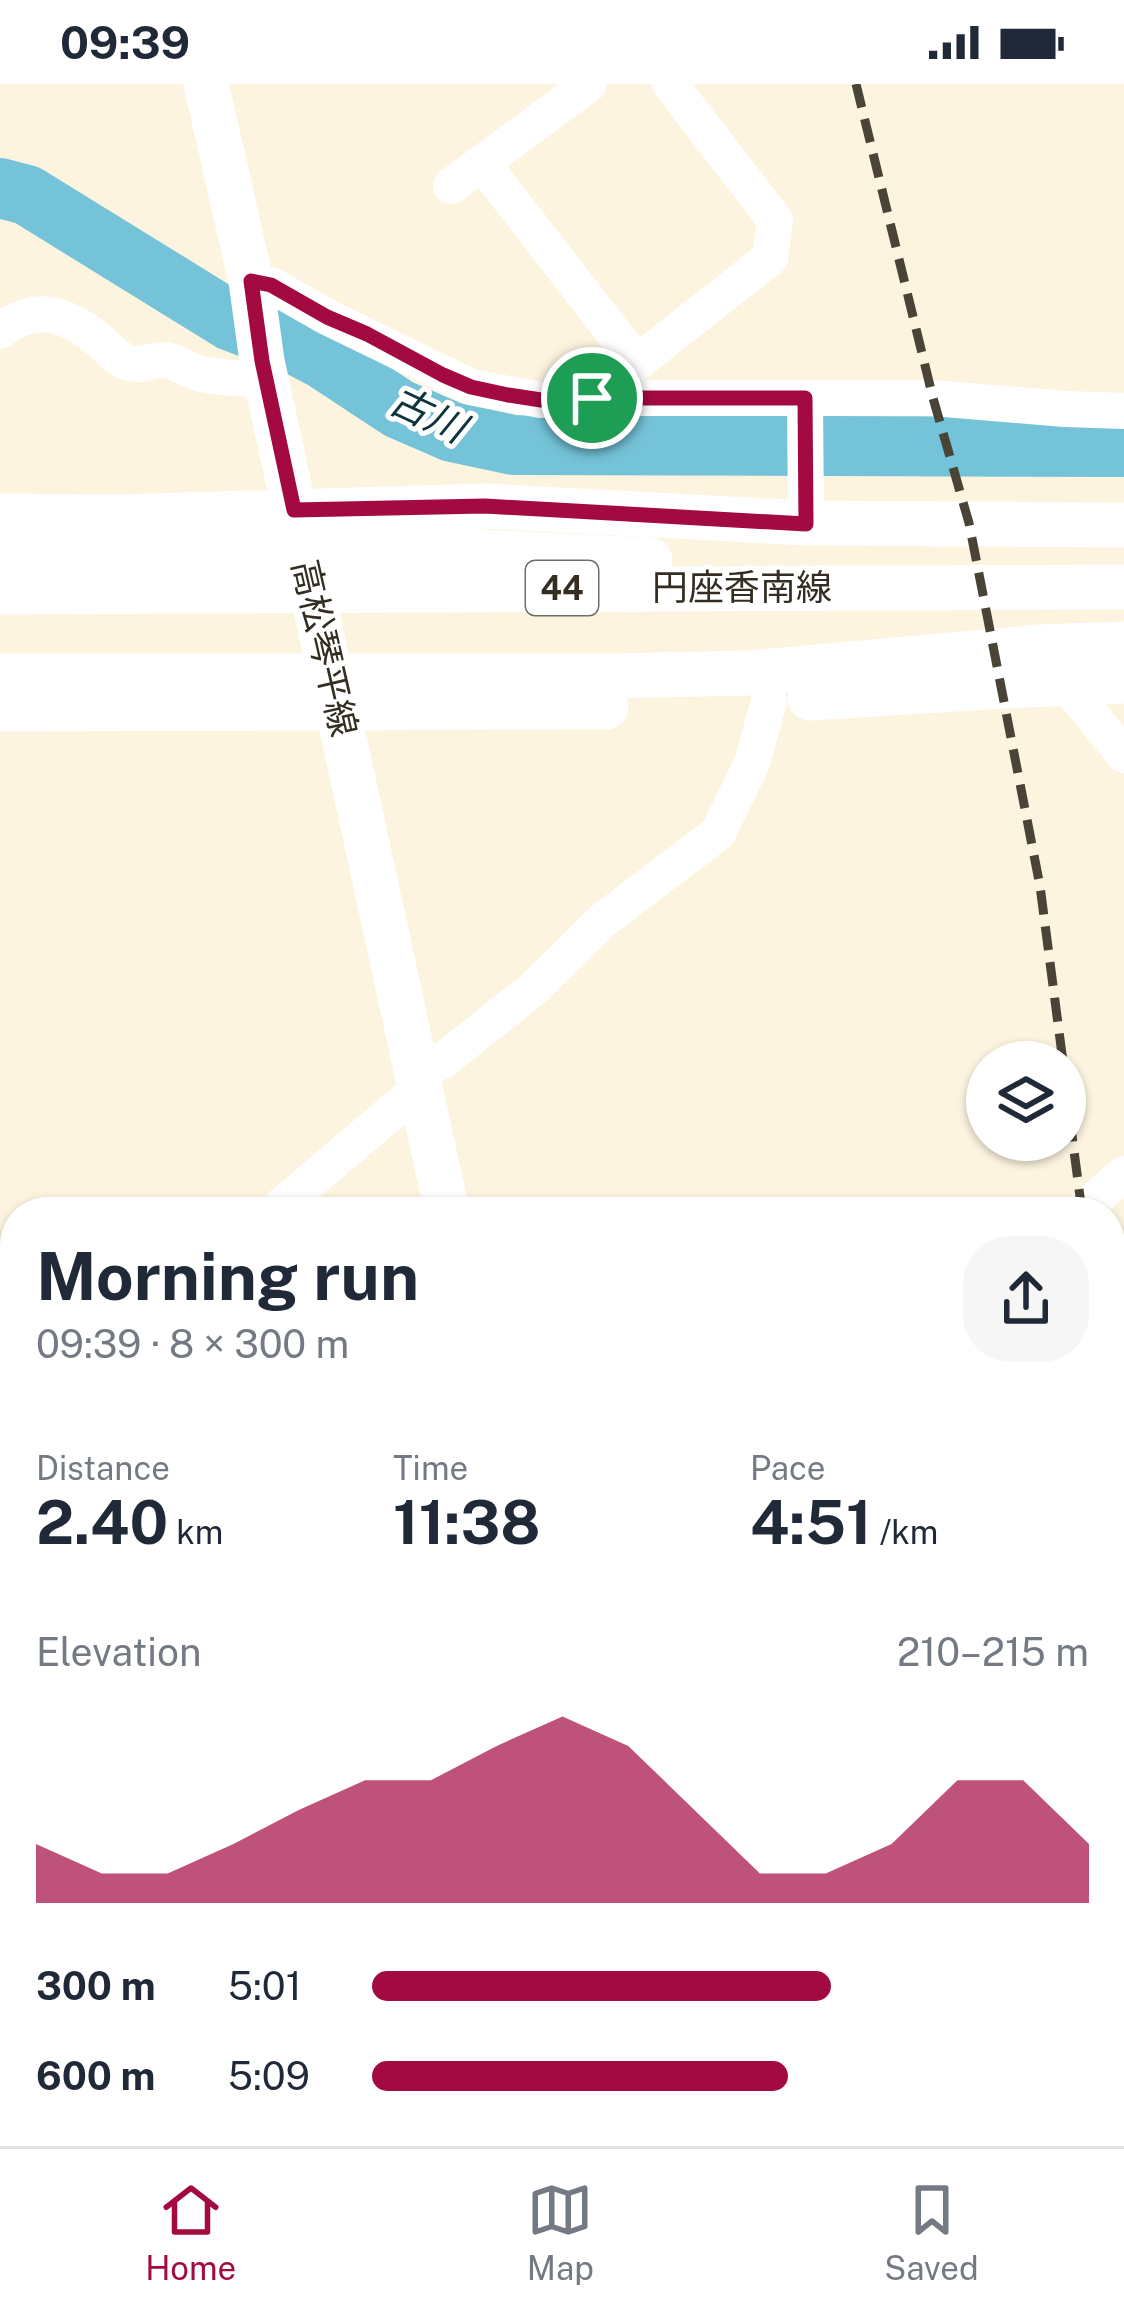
<!DOCTYPE html>
<meta charset="utf-8">
<style>
body{margin:0;font-family:"Public Sans","Noto Sans JP",sans-serif;background:#f6f6f7;color:#1f2937;height:100vh;display:flex;flex-direction:column;font-size:45px;white-space:nowrap}
*{box-sizing:border-box;margin:0}
p{font-size:39px;color:#747a83}
.icon{flex:none;width:66px;height:66px;fill:none;stroke:currentColor;stroke-width:2;stroke-linecap:round;stroke-linejoin:round}
.map{position:relative;flex:1;overflow:hidden}
.side{position:absolute;left:0px;top:1113px;width:1125px;height:951px;display:flex;flex-direction:column;background:#fff;border-radius:48px 48px 0 0;box-shadow:0 3px 9px #0004}
.side>*{flex:none}
.controls{position:absolute;left:966px;top:957px;display:grid;gap:24px}
.controls a{display:grid;place-items:center;width:120px;height:120px;border-radius:50%;background:#fff;box-shadow:0 3px 9px #0004;font-size:60px}
.pin{position:absolute;display:grid;place-items:center;width:102px;height:102px;color:#fff;margin:-51px;border:6px solid #fff;border-radius:50%;box-shadow:0 3px 12px #0007}
.round{display:grid;place-items:center;flex:none;width:126px;height:126px;border-radius:48px;background:#f6f6f7}
.headline{display:flex;align-items:center;justify-content:space-between;height:204px;padding:0 36px}
h1{font-size:66px;font-weight:700;line-height:90px}
.stats{display:grid;grid-template-columns:repeat(3,1fr);gap:18px;height:204px;padding:12px 36px}
.stats div{display:grid;align-content:center}
.stats b{font-size:60px;font-weight:700}
.stats small{font-size:33px;font-weight:400}
.stats p{font-size:33px}
.chart{height:336px;padding:24px 36px}
.chart p{display:flex;justify-content:space-between}
.chart svg{width:100%;height:216px;margin-top:12px;fill:#a40a42;opacity:.7}
ul{padding:0 36px;list-style:none;font-size:39px}
li{display:grid;grid-template-columns:192px 144px 1fr;align-items:center;height:90px}
li i{height:30px;border-radius:15px;background:#a40a42}
.status{display:flex;justify-content:space-between;align-items:center;height:84px;padding:0 60px;background:#fff;direction:ltr}
.status svg{height:33px;fill:currentColor}
.tabs{display:flex;justify-content:space-around;align-items:center;height:168px;border-top:3px solid #e0e1e3;background:#fff;font-size:33px;color:#747a83}
.tabs a{display:grid;justify-items:center;gap:6px}
.tabs .on{color:#a40a42}
.map>svg:first-child{display:block}
</style>
<div class="status"><b>09:39</b><svg viewBox="0 0 49 12"><path d="M0 12V9h3v3zM5 12V6h3v6zM10 12V3h3v9zM15 12V0h3v12zM26 1h20v11H26zM47 4h2v5h-2z"/></svg></div>
<div class="map">
<svg width="1124" height="2062" viewBox="0 0 1124 2062">
<rect width="100%" height="100%" fill="#fdf4e0"/>
<g fill="none" stroke-linecap="round" stroke-linejoin="round">
<polyline stroke="#75c3d9" stroke-width="60" points="0,104 27,111 231,237 300,263 323,275 399,325 452,348 513,361 1124,363"/>
<g stroke="#fff" stroke-width="36">
<polyline points="482,79 637,279"/>
<polyline points="451,102 589,0"/>
<polyline points="251,197 271,201 327,233 471,303 541,316 592,314 933,314 1065,325 1124,327"/>
<path d="M0,247C35,218 68,230 100,257C109,265 118,276 130,279C143,283 154,274 166,276C179,278 189,287 201,290C222,294 245,295 267,295"/>
<polyline points="592,314 770,174 775,136 670,0"/>
<polyline points="805,314 806,439"/>
<polyline points="1067,601 1124,671"/>
<polyline points="416,983 441,978 533,905 602,837 718,749 752,679 769,617"/>
<polyline points="274,1128 420,1004"/>
<polyline points="1080,1128 1124,1090"/>
<polyline points="0,1189 15,1204"/>
<polyline points="0,1378 15,1364"/>
<polyline points="1110,1818 1124,1807"/>
<polyline points="0,1947 15,1966"/>
<polyline points="0,2048 15,2037"/>
<polyline points="764,2062 786,2049"/>
</g>
<g stroke="#fff" stroke-width="45">
<polyline points="206,0 251,197 262,277 447,1128"/>
<polyline points="0,432 117,433 485,422 806,439 1124,441"/>
<polyline points="0,466 377,463 650,476"/>
<polyline points="0,508 1124,503"/>
<polyline points="0,592 611,592 749,589 1041,563 1124,560"/>
<polyline points="810,614 1003,602 1124,597"/>
<polyline points="0,625 606,623"/>
<polyline points="644,2049 647,2062"/>
</g>
<g stroke="#494436" stroke-width="9" stroke-dasharray="24 12" stroke-linecap="butt">
<polyline points="856,0 933,314 969,439 1040,802 1063,978"/>
<polyline points="1065,998 1082,1128"/>
<polyline points="1110,1382 1124,1508"/>
</g>
</g>
<g fill="none" stroke-linecap="round" stroke-linejoin="round">
<g stroke="#fff" stroke-width="24">
<polygon id="route" points="251,197 271,201 327,233 367,250 443,291 471,303 508,311 541,316 592,314 805,314 806,440 485,422 294,426 262,277"/>
</g>
<use href="#route" stroke="#a40a42" stroke-width="15"/>
</g>
<g text-anchor="middle" stroke-width="10" stroke-linejoin="round" paint-order="stroke">
<rect fill="#fff" stroke="#706d64" stroke-width="3" x="526" y="477" width="72" height="54" rx="9"/>
<g font-size="33" font-weight="bold" fill="#332e21">
<text x="562" y="516">44</text>
</g>
<g font-size="36" fill="#332e21" stroke="#fff">
<text x="742" y="516">円座香南線</text>
<text transform="translate(325 564) rotate(77)" y="13">高松琴平線</text>
</g>
<g font-size="39" font-style="italic" fill="#0d333d" stroke="#fff">
<text transform="translate(428 330) rotate(25)" y="14">古川</text>
</g>
</g>
</svg>
<div class="controls">
<a><svg class="icon" aria-label="layers" viewBox="0 0 24 24"><path d="M12 4l9 5-9 5-9-5zM3 14l9 5 9-5"/></svg></a>
</div>
<div class="pin" style="left:592px;top:314px;background:#1e9e55"><svg class="icon" aria-label="arrive" viewBox="0 0 24 24"><path d="M6 21V4h12l-3 4 3 4H6"/></svg></div>
<section class="side">
<div class="headline"><div><h1>Morning run</h1><p>09:39 · 8 × 300 m</p></div><a class="round"><svg class="icon" aria-label="share" viewBox="0 0 24 24"><path d="M12 15V3M7 8l5-5 5 5M5 13v7h14v-7"/></svg></a></div>
<div class="stats">
<div><p>Distance</p><b>2.40<small> km</small></b></div>
<div><p>Time</p><b>11:38</b></div>
<div><p>Pace</p><b>4:51<small> /km</small></b></div>
</div>
<div class="chart"><p><span>Elevation</span>210–215 m</p>
<svg viewBox="0 0 160 44" preserveAspectRatio="none"><path d="M0 44V32L10 38L20 38L30 32L40 25L50 19L60 19L70 12L80 6L90 12L100 25L110 38L120 38L130 32L140 19L150 19L160 32V44z"/></svg>
</div>
<ul>
<li><b>300 m</b>5:01<i style="width:64%"></i></li>
<li><b>600 m</b>5:09<i style="width:58%"></i></li>
</ul>
</section>
</div>
<nav class="tabs">
<a class="on"><svg class="icon" aria-label="home" viewBox="0 0 24 24"><path d="M3 11l9-7 9 7M6 9v11h12V9"/></svg>Home</a>
<a><svg class="icon" aria-label="map" viewBox="0 0 24 24"><path d="M3 6l6-2 6 2 6-2v14l-6 2-6-2-6 2zM9 4v14M15 6v14"/></svg>Map</a>
<a><svg class="icon" aria-label="saved" viewBox="0 0 24 24"><path d="M7 4h10v16l-5-4-5 4z"/></svg>Saved</a>
</nav>
